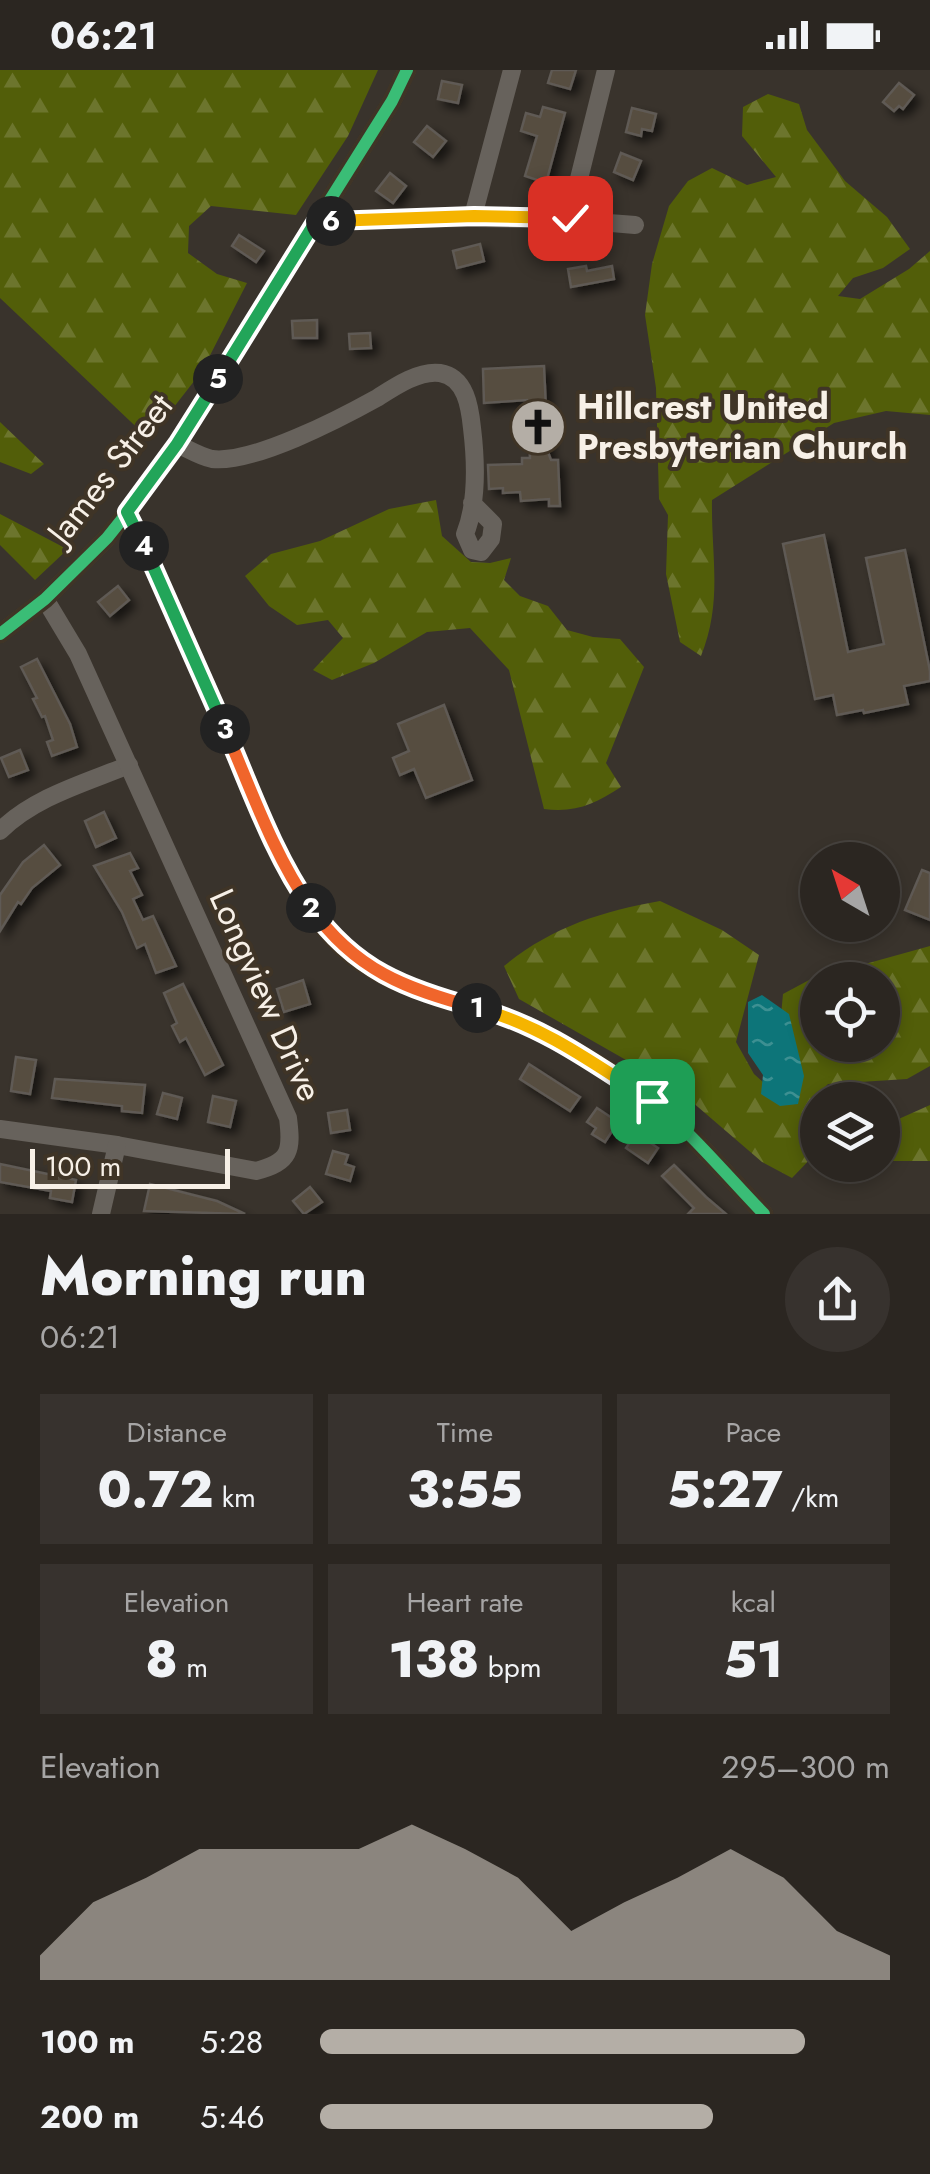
<!DOCTYPE html>
<meta charset="utf-8">
<style>
body{margin:0;font-family:Jost,sans-serif;background:#37322e;color:#f1f3f6;height:100vh;display:flex;flex-direction:column;font-size:38px;white-space:nowrap}
*{box-sizing:border-box;margin:0}
p{font-size:32px;color:#a6a5a5}
.icon{flex:none;width:55px;height:55px;fill:none;stroke:currentColor;stroke-width:2;stroke-linecap:round;stroke-linejoin:round}
.map{position:relative;height:1144px;overflow:hidden}
.panel{display:flex;flex-direction:column;background:#2b2621;flex:1}
.panel>*{flex:none}
.needle{width:65px;rotate:321deg}
.fabs{position:absolute;left:800px;top:772px;display:grid;gap:20px}
.fabs a{display:grid;place-items:center;width:100px;height:100px;border-radius:50%;background:#2b2621;box-shadow:0 5px 15px #0003,0 0 0 2px #47433f;font-size:50px}
.scale{position:absolute;left:30px;bottom:25px;width:200px;box-sizing:border-box;padding-left:10px;border:5px solid #f7f0e7;border-top:0;font-size:28px;line-height:35px;white-space:nowrap;color:#f7f0e7;-webkit-text-stroke:8px #3f3426;paint-order:stroke}
.pin{position:absolute;display:grid;place-items:center;width:85px;height:85px;color:#fff;margin:-42px;border-radius:20px;box-shadow:0 5px 15px #0006}
.km{position:absolute;width:50px;height:50px;margin:-25px;border-radius:50%;background:#222;color:#fff;font-size:28px;line-height:50px;text-align:center}
.round{display:grid;place-items:center;flex:none;width:105px;height:105px;border-radius:52px;background:#37322e}
.head{display:flex;align-items:center;justify-content:space-between;height:170px;padding:0 40px}
h1{font-size:55px;font-weight:800;line-height:75px}
.metrics{display:grid;grid-template-columns:repeat(3,1fr);gap:15px;height:170px;padding:10px 40px}
.metrics div{display:grid;align-content:center;border-radius:0px;background:#37322e;text-align:center}
.metrics b{font-size:50px;font-weight:800}
.metrics small{font-size:28px;font-weight:400}
.metrics p{font-size:28px}
.chart{height:280px;padding:20px 40px}
.chart p{display:flex;justify-content:space-between}
.chart svg{width:100%;height:180px;margin-top:10px;fill:#b4aea6;opacity:.7}
ul{padding:0 40px;list-style:none;font-size:32px}
li{display:grid;grid-template-columns:160px 120px 1fr;align-items:center;height:75px}
li i{height:25px;border-radius:12px;background:#b4aea6}
.status{display:flex;justify-content:space-between;align-items:center;height:70px;padding:0 50px;background:#2b2621;direction:ltr}
.status svg{height:28px;fill:currentColor}
.map>svg:first-child{display:block}
</style>
<div class="status"><b>06:21</b><svg viewBox="0 0 49 12"><path d="M0 12V9h3v3zM5 12V6h3v6zM10 12V3h3v9zM15 12V0h3v12zM26 1h20v11H26zM47 4h2v5h-2z"/></svg></div>
<div class="map">
<svg width="930" height="1144" viewBox="0 0 930 1144">
<defs>
<pattern id="forest-firs" width="22" height="20" patternUnits="userSpaceOnUse" patternTransform="scale(2.5)"><rect width="22" height="20" fill="#525e09"/><path d="M5 1l3.5 6h-7zM16 11l3.5 6h-7z" fill="#6c752d"/></pattern>
<pattern id="water-ripples" width="26" height="14" patternUnits="userSpaceOnUse" patternTransform="scale(2.5)"><rect width="26" height="14" fill="#0d7579"/><path d="M2 4q2-2 4 0t4 0M15 11q2-2 4 0t4 0" fill="none" stroke="#3d9092"/></pattern>
<filter id="shadow"><feDropShadow dx="6" dy="6" stdDeviation="5" flood-color="#0009"/></filter>
</defs>
<rect width="100%" height="100%" fill="#39332c"/>
<g fill="url(#forest-firs)" fill-rule="evenodd">
<polygon points="0,0 378,0 348,66 296,145 211,136 189,156 188,183 217,204 247,213 202,301 149,369 0,228"/>
<path d="M768,24L799,34L807,60L845,111L887,147L910,179L883,198L853,208L838,226L860,229L909,199L930,181V345L886,341L834,353L712,430C711,487 723,531 701,586L680,572L666,504L668,445L659,429L656,318L645,245L652,194L669,136L688,111L712,98L747,115L776,107L742,66L743,37Z"/>
<polygon points="0,352 44,394 31,404 0,392"/>
<path d="M436,430L442,466L471,492L490,493L511,488L504,510L520,526L548,536L567,560L593,567L620,569L644,597L606,693L621,717C595,734 576,743 544,739L509,600L470,558L427,562L374,593L332,610L313,600L343,568L328,550L297,555L269,536L245,506L271,484L320,471L389,439Z"/>
<polygon points="0,444 67,479 68,479 35,510 0,475"/>
<path d="M660,831L722,860L759,885L736,972L754,1004L774,1022L783,924L811,909L930,876V996L907,1009L828,1014L812,1031L817,1040V1082L792,1108L762,1092L677,1019L519,929L504,896C550,858 602,841 660,831ZM818,910H882V975H818Z"/>
<polygon points="930,1035 930,1091 883,1091 883,1056"/>
</g>
<polygon fill="url(#water-ripples)" points="762,925 789,944 804,1006 798,1034 780,1036 761,1024 763,1005 748,983 748,932"/>
<g fill="#574d3f" stroke="#5f5a54" stroke-width="2.5" filter="url(#shadow)">
<polygon points="552,0 576,0 570,19 548,13"/>
<polygon points="442,11 462,15 458,33 438,29"/>
<polygon points="899,13 914,25 903,39 899,36 894,41 883,32"/>
<polygon points="543,37 565,43 546,113 525,106 537,66 521,61 526,43 540,47"/>
<polygon points="632,38 656,44 652,61 642,59 641,66 626,62"/>
<polygon points="427,56 446,71 433,87 414,72"/>
<polygon points="621,83 641,91 633,110 614,102"/>
<polygon points="390,103 406,116 393,133 376,121"/>
<polygon points="239,165 264,181 256,192 232,176"/>
<polygon points="480,174 484,191 457,198 453,181"/>
<polygon points="586,196 587,201 612,196 614,209 571,217 568,199"/>
<polygon points="317,250 317,268 293,268 292,251"/>
<polygon points="370,263 371,278 350,279 349,264"/>
<polygon points="544,296 548,382 551,390 558,390 560,436 549,436 549,429 521,431 520,422 503,423 503,418 489,419 488,395 522,394 522,388 530,388 527,330 484,333 483,299"/>
<polygon points="824,465 848,582 884,574 866,488 905,480 930,601 930,611 904,616 908,634 864,643 863,640 837,645 833,625 815,629 783,474"/>
<polygon points="118,516 129,530 110,546 98,532"/>
<polygon points="37,589 70,654 77,677 52,686 47,672 53,670 45,646 42,647 33,629 37,628 21,597"/>
<polygon points="444,635 472,710 426,728 414,699 400,705 393,688 409,681 398,654"/>
<polygon points="20,680 28,700 9,707 1,688"/>
<polygon points="104,742 116,768 96,777 85,751"/>
<polygon points="44,775 60,795 32,818 21,834 18,832 0,861 0,825 23,792"/>
<polygon points="130,783 138,798 130,801 142,825 133,829 143,850 153,846 176,896 156,903 145,874 137,878 122,842 94,796"/>
<polygon points="922,800 930,803 930,850 905,840"/>
<polygon points="303,910 310,934 284,942 277,919"/>
<polygon points="183,914 223,995 205,1005 186,968 180,972 172,956 177,953 164,923"/>
<polygon points="16,987 36,990 30,1024 11,1021"/>
<polygon points="529,994 580,1027 570,1041 520,1009"/>
<polygon points="55,1009 145,1015 142,1043 122,1041 122,1036 52,1028"/>
<polygon points="163,1023 182,1028 177,1049 157,1044"/>
<polygon points="213,1026 236,1031 230,1057 208,1052"/>
<polygon points="597,1038 618,1052 605,1072 592,1064 596,1058 587,1052"/>
<polygon points="347,1040 350,1060 331,1063 328,1043"/>
<polygon points="636,1063 658,1078 648,1093 626,1078"/>
<polygon points="333,1081 348,1085 345,1094 354,1097 350,1111 326,1104"/>
<polygon points="0,1094 76,1110 72,1132 50,1128 51,1121 0,1112"/>
<polygon points="674,1095 706,1127 726,1144 688,1144 694,1138 662,1106"/>
<polygon points="150,1114 217,1131 245,1144 144,1141"/>
<polygon points="310,1117 322,1132 304,1144 293,1131"/>
</g>
<g fill="none" stroke-linecap="round" stroke-linejoin="round">
<g stroke="#67625c" stroke-width="18">
<polyline points="473,146 512,0"/>
<polyline points="569,149 606,0"/>
<path d="M317,151C423,148 529,145 635,155"/>
<path d="M177,374C188,379 201,387 212,389C253,394 341,348 377,328C394,317 419,300 440,303C466,307 470,338 472,358C476,391 477,434 465,464L472,480L481,482L491,469L493,454L472,433"/>
<path d="M127,443C169,526 205,613 242,699C267,756 289,819 331,866C387,930 478,928 549,966C582,983 623,1008 652,1031C689,1060 730,1109 764,1144"/>
<polyline points="0,564 45,529 107,468 127,443 177,374 392,31 407,0"/>
<path d="M0,761C34,727 85,713 129,695"/>
<path d="M0,1059L117,1075L256,1101C291,1092 292,1080 288,1048L78,584L45,529"/>
<polyline points="101,1144 117,1075"/>
</g>
<g stroke="#3f3426" stroke-width="19">
<g id="cycleway">
<path d="M127,443C169,526 205,613 242,699C267,756 289,819 331,866C387,930 478,928 549,966C582,983 623,1008 652,1031C689,1060 730,1109 764,1144"/>
<polyline points="0,564 45,529 107,468 127,443 177,374 392,31 407,0"/>
</g>
</g>
<use href="#cycleway" stroke="#3abd76" stroke-width="12"/>
</g>
<g fill="none" stroke-linecap="round" stroke-linejoin="round">
<g stroke="#fff" stroke-width="20">
<path id="split-1" d="M477,938C542,955 596,995 652,1031"/>
</g>
<g stroke="#fff" stroke-width="20">
<path id="split-2" d="M311,838C355,900 406,919 477,938"/>
</g>
<g stroke="#fff" stroke-width="20">
<path id="split-3" d="M225,659C251,719 273,784 311,838"/>
</g>
<g stroke="#fff" stroke-width="20">
<polyline id="split-4" points="144,476 225,659"/>
</g>
<g stroke="#fff" stroke-width="20">
<polyline id="split-5" points="144,476 127,442 177,374 218,309"/>
</g>
<g stroke="#fff" stroke-width="20">
<polyline id="split-6" points="218,309 316,151 331,151"/>
</g>
<g stroke="#fff" stroke-width="20">
<polyline id="split-7" points="331,151 474,146 570,148"/>
</g>
<use href="#split-1" stroke="#f5b400" stroke-width="12"/>
<use href="#split-2" stroke="#f0652b" stroke-width="12"/>
<use href="#split-3" stroke="#f0652b" stroke-width="12"/>
<use href="#split-4" stroke="#22a559" stroke-width="12"/>
<use href="#split-5" stroke="#22a559" stroke-width="12"/>
<use href="#split-6" stroke="#22a559" stroke-width="12"/>
<use href="#split-7" stroke="#f5b400" stroke-width="12"/>
</g>
<defs>
<g id="church-disc" transform="scale(2.875)"><circle r="9.5" fill="#b4aea6" stroke="#3f3426"/><path d="M-1.2-6h2.4v3.5h3.3v2.4h-3.3V6h-2.4V-.1h-3.3v-2.4h3.3Z" fill="#111"/></g>
</defs>
<g fill-rule="evenodd">
<use href="#church-disc" x="538" y="357"/>
</g>
<g text-anchor="middle" stroke-width="8" stroke-linejoin="round" paint-order="stroke">
<g font-size="35" font-weight="bold" fill="#f7f0e7" stroke="#3f3426" text-anchor="start">
<text x="577" y="349">Hillcrest United<tspan x="577" dy="40">Presbyterian Church</tspan></text>
</g>
<g font-size="35" fill="#f7f0e7" stroke="#3f3426">
<text transform="translate(110 399) rotate(-52)" y="12">James Street</text>
<text transform="translate(266 925) rotate(66)" y="12">Longview Drive</text>
</g>
</g>
</svg>
<div class="fabs">
<a><svg class="needle" viewBox="-14 -14 28 28"><path d="M0-13l5 13h-10z" fill="#e53935"/><path d="M0 13l5-13h-10z" fill="#a6a5a5"/></svg></a>
<a><svg class="icon" aria-label="locate" viewBox="0 0 24 24"><circle cx="12" cy="12" r="6"/><path d="M12 2v4M12 18v4M2 12h4M18 12h4"/></svg></a>
<a><svg class="icon" aria-label="layers" viewBox="0 0 24 24"><path d="M12 4l9 5-9 5-9-5zM3 14l9 5 9-5"/></svg></a>
</div>
<div class="scale">100 m</div>
<div class="pin" style="left:652px;top:1031px;background:#1e9e55"><svg class="icon" aria-label="arrive" viewBox="0 0 24 24"><path d="M6 21V4h12l-3 4 3 4H6"/></svg></div>
<div class="pin" style="left:570px;top:148px;background:#d93025"><svg class="icon" aria-label="check" viewBox="0 0 24 24"><path d="M5 12l5 5 9-10"/></svg></div>
<b class="km" style="left:477px;top:938px">1</b>
<b class="km" style="left:311px;top:838px">2</b>
<b class="km" style="left:225px;top:659px">3</b>
<b class="km" style="left:144px;top:476px">4</b>
<b class="km" style="left:218px;top:309px">5</b>
<b class="km" style="left:331px;top:151px">6</b>
</div>
<section class="panel">
<div class="head"><div><h1>Morning run</h1><p>06:21</p></div><a class="round"><svg class="icon" aria-label="share" viewBox="0 0 24 24"><path d="M12 15V3M7 8l5-5 5 5M5 13v7h14v-7"/></svg></a></div>
<div class="metrics">
<div><p>Distance</p><b>0.72<small> km</small></b></div>
<div><p>Time</p><b>3:55</b></div>
<div><p>Pace</p><b>5:27<small> /km</small></b></div>
</div>
<div class="metrics">
<div><p>Elevation</p><b>8<small> m</small></b></div>
<div><p>Heart rate</p><b>138<small> bpm</small></b></div>
<div><p>kcal</p><b>51</b></div>
</div>
<div class="chart"><p><span>Elevation</span>295–300 m</p>
<svg viewBox="0 0 160 44" preserveAspectRatio="none"><path d="M0 44V38L10 25L20 19L30 12L40 12L50 12L60 12L70 6L80 12L90 19L100 32L110 25L120 19L130 12L140 19L150 32L160 38V44z"/></svg>
</div>
<ul>
<li><b>100 m</b>5:28<i style="width:85%"></i></li>
<li><b>200 m</b>5:46<i style="width:69%"></i></li>
</ul>
</section>
